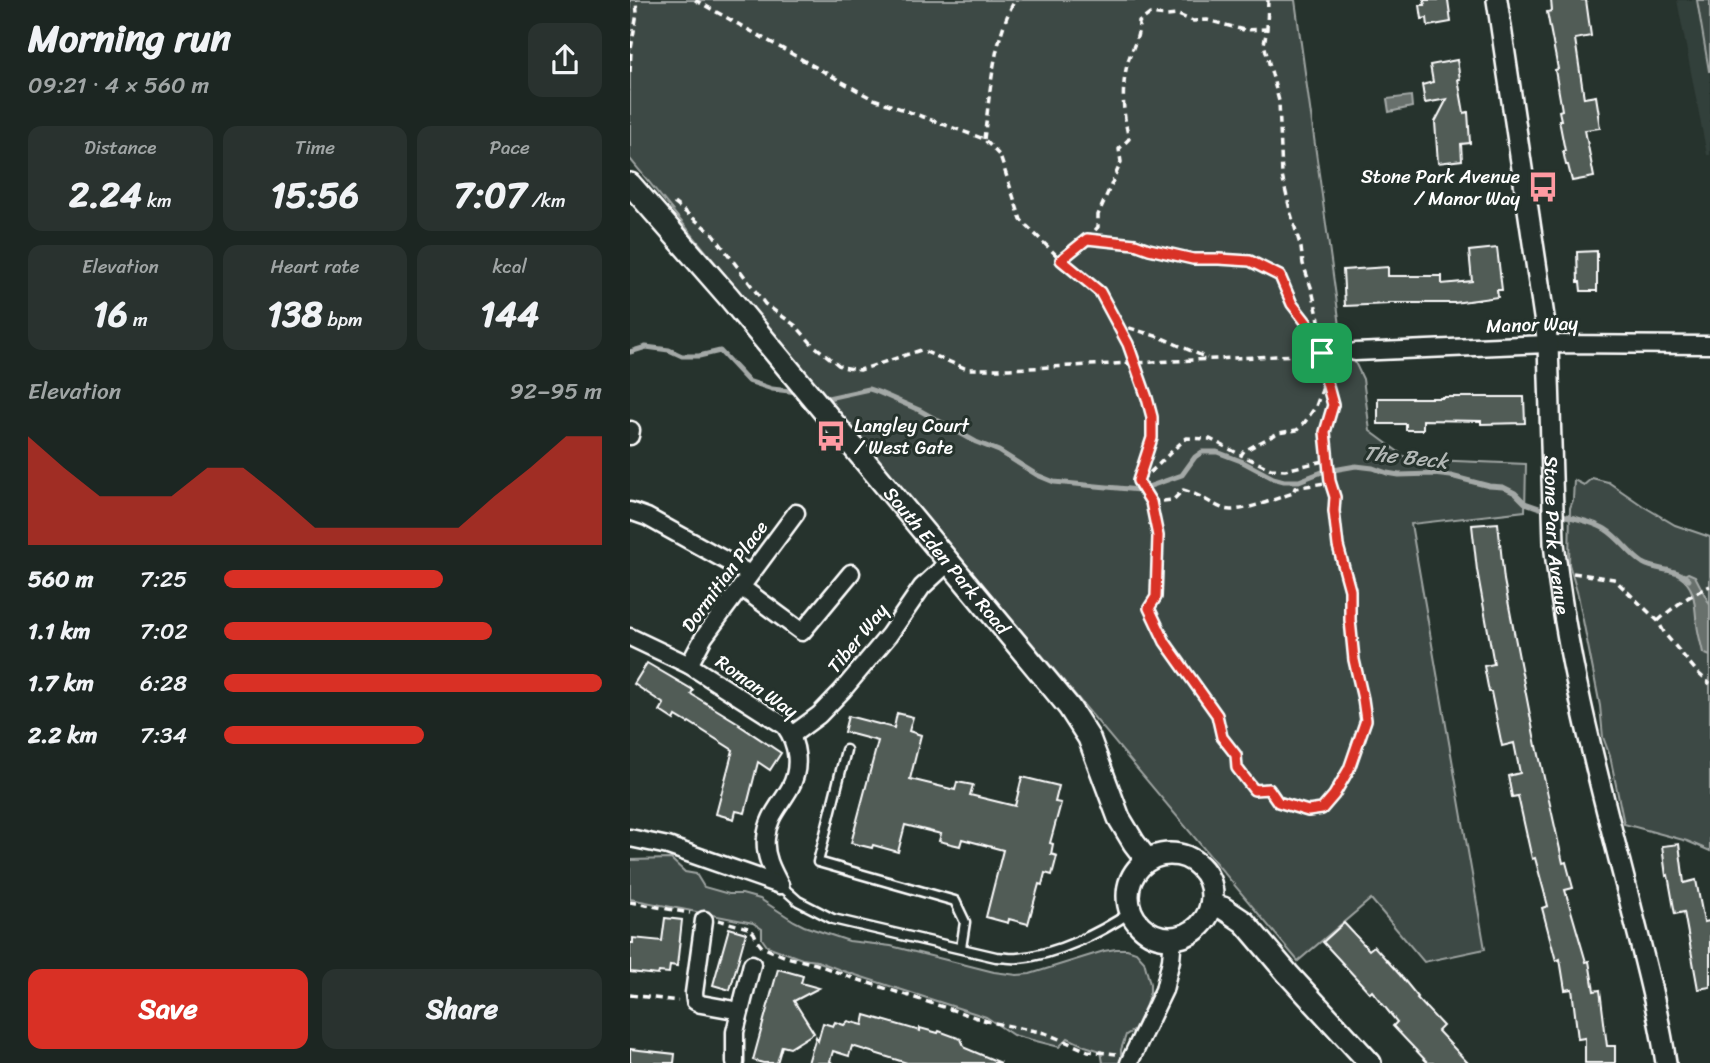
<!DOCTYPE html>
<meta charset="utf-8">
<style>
body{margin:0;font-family:Sriracha,sans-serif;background:#29322f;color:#f1f3f6;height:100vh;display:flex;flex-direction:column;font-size:26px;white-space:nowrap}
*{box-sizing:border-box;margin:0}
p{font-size:23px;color:#a0a5a5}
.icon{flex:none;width:38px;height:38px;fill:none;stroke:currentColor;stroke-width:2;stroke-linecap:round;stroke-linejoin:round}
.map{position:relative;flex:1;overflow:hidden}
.panel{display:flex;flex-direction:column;background:#1c2622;width:630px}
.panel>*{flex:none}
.pin{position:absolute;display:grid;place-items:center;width:60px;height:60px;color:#fff;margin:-30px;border-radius:14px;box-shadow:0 4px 10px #0006}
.round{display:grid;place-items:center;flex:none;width:74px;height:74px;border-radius:14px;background:#29322f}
.overview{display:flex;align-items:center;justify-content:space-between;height:119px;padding:0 28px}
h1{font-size:38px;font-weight:700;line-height:52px}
.stats{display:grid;grid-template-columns:repeat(3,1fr);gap:10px;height:119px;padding:7px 28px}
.stats div{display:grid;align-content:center;border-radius:14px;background:#29322f;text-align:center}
.stats b{font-size:35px;font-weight:700}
.stats small{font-size:19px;font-weight:400}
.stats p{font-size:19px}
.chart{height:196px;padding:14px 28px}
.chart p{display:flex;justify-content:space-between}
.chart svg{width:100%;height:126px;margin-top:7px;fill:#d93025;opacity:.7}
.primary-button{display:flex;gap:14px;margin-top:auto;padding:14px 28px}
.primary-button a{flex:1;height:80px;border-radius:14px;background:#d93025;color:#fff;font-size:28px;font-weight:700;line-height:80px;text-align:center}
.primary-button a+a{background:#29322f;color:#f1f3f6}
ul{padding:0 28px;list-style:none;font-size:23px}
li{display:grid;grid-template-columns:112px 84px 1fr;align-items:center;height:52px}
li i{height:18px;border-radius:9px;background:#d93025}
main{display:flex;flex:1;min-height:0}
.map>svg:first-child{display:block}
</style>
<main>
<section class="panel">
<div class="overview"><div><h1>Morning run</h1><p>09:21 · 4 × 560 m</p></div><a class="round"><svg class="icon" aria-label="share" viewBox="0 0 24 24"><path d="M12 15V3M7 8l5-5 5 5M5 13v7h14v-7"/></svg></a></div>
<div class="stats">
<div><p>Distance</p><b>2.24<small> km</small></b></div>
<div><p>Time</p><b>15:56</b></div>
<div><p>Pace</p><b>7:07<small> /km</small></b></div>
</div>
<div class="stats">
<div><p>Elevation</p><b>16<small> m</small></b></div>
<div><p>Heart rate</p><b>138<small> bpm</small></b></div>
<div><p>kcal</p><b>144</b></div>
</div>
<div class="chart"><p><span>Elevation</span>92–95 m</p>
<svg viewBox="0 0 160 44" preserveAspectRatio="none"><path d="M0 44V6L10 17L20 27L30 27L40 27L50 17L60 17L70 27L80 38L90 38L100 38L110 38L120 38L130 27L140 17L150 6L160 6V44z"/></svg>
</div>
<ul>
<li><b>560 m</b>7:25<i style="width:58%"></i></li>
<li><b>1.1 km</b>7:02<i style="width:71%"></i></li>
<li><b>1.7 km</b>6:28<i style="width:100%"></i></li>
<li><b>2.2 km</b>7:34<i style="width:53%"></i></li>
</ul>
<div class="primary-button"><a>Save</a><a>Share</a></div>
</section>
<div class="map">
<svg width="1080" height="1063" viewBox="0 0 1080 1063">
<rect width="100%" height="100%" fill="#26332d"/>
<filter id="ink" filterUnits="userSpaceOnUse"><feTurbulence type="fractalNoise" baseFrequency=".0143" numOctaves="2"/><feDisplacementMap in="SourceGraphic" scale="14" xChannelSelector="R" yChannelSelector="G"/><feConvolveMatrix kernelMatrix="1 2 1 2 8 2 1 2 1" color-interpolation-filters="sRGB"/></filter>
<g filter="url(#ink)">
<polygon fill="#333f3a" points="1047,0 1080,0 1080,155 1077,155"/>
<g fill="#3e4944" stroke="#9ea4a2" stroke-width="2">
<polygon points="0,0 665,0 711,333 733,379 740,431 778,459 896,464 895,511 781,524 855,949 794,962 741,899 668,961 175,372 0,159"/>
<polygon points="1067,0 1080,0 1080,71 1079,71"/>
<polygon points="962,478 978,482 1013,506 1045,525 1080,537 1080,851 1057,841 994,824 980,756 973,737 970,706 948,595 939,564 940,508 943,500 944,480 954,485"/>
<polygon points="41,859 55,872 66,874 74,887 99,894 112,894 130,899 164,921 174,926 219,941 261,946 364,972 387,975 400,974 474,951 486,949 497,949 506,952 514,961 520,984 520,992 516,1005 504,1030 496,1035 491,1050 491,1059 489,1063 473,1063 471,1051 455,1046 438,1038 429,1047 383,1035 356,1017 213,971 187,961 172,959 137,946 132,939 132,929 123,923 0,899 0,860"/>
</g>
<g fill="#67706c" stroke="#a4a9a7" stroke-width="2">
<polygon points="781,96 782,107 759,112 757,99"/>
<path d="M1058,573L1065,576L1080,605V656L1073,653C1071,643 1068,634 1067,624C1064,607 1067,588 1050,577Z"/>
</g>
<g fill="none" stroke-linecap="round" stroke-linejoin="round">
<g stroke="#a4a9a7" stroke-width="5">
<polyline points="0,352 16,347 39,350 52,356 69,356 90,351 118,381 142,389 168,392"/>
<polyline points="191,398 198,398 239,389 248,392 289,410 346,442 369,451 407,475 424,482 509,490 552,475 565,457 572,452 587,452 611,461 643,478 654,481 669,481 692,472 726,466 743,468 757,473 769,475 803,474 821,476 859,486 873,487 885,493 895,503 918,511"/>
<path d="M928,514C943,518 962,521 975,529C990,538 999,554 1013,563C1028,572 1046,567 1059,580"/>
</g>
</g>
<g fill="#515c57" stroke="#fff" stroke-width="2">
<polygon points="794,0 818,0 821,22 798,26 797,18 792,19 790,5 795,5"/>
<polygon points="921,0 956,0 961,36 945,39 954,98 966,96 969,115 968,115 970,128 955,130 964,177 942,181 938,165 936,165 933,151 935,151 929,120 931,120 929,111 932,110 925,70 928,69 917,12 922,11"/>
<polygon points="827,60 830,79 828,79 834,113 838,112 840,143 831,144 832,160 808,163 805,122 817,99 795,103 792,85 803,82 800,65"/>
<polygon points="867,248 872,290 867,290 868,297 824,303 759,303 759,304 715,306 713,270 758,267 758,276 812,276 812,284 842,281 839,251"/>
<polygon points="967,251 967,291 951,291 950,282 948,282 947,252"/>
<polygon points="812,397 894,397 895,423 851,424 851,421 793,420 793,430 776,430 776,424 748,424 748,398 812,398"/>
<polygon points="868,523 874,580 906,746 907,746 933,863 936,862 943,888 935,890 956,962 959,961 964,991 970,990 977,1046 985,1046 985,1063 955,1063 955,1038 948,1039 942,989 935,990 930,959 926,961 912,908 918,906 905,858 902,859 888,796 882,797 878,776 890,773 884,743 872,746 861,692 859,692 854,666 864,664 847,570 842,525"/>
<polygon points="17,663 63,690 61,694 110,724 109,725 151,753 140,770 128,762 115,813 106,811 104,819 86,814 103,750 59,722 58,723 46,716 44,720 30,711 34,704 4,684"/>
<polygon points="267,713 283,717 279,731 291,735 280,779 325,790 327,782 343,785 340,795 385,806 392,777 429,786 425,802 431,803 420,843 423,844 421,854 427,856 422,875 415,873 412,885 409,884 398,924 379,919 378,923 356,917 373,850 332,839 330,846 309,841 311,834 275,825 268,852 243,845 242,848 221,843 248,741 214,732 218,716 264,728"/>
<polygon points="1049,844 1054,883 1066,880 1074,922 1080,921 1080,987 1068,989 1054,912 1045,914 1038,875 1036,876 1032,846"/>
<polygon points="35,918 52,920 47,966 40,965 39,973 29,972 28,975 0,972 0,943 3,943 3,938 32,941"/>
<polygon points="714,923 739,950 744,946 770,975 788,997 787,998 813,1026 808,1031 838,1063 798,1063 763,1026 767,1022 742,991 740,993 693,942"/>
<polygon points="99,928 116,933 100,990 83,985"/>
<polygon points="148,969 173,976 171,983 189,988 164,1001 184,1033 160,1048 152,1046 147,1063 133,1063 123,1060"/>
<polygon points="235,1015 290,1031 290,1028 308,1033 309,1031 331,1039 335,1048 371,1063 277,1063 222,1046 219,1056 203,1051 200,1061 202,1063 178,1063 186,1037 188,1041 193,1023 203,1026 205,1022 214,1025 218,1021 233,1025"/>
<polygon points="0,1049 45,1054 44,1063 0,1063"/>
</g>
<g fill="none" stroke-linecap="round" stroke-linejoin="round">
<g stroke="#fff" stroke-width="13">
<g id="service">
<polyline points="216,750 188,862 325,901 335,922 331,948"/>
<path d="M150,885L168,901L203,919L366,957C373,957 381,959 388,958C426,955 470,933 501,912"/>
</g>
</g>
<g stroke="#fff" stroke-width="21">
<g id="minor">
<polyline points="725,352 918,344 1080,345"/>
<polyline points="0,436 1,430"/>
<polyline points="0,511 17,517 120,574"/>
<polyline points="111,587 172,632 221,573"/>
<path d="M0,637L59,665L155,726C168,744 171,768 160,788C150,806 138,816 136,838C134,855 142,870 150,885"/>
<polyline points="59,665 74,637 166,513"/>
<polyline points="162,735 189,715 212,691 259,635 292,587 319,562"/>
<polyline points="0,838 38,846 150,885"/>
<polyline points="74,920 64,993 65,1001 71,1004 110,1011"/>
<polyline points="105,1063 105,1032 122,964"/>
<polyline points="499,1063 534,990 541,960 543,937"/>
</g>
</g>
<g stroke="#fff" stroke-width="24">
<g id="tertiary">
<path id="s1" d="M867,0L918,344L924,543C937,665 970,784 1000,902C1013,955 1028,1009 1036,1063"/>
</g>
</g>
<g stroke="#fff" stroke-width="26">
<g id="secondary">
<path id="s2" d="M0,184L99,297L439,707L459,738L489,818L504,843L517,860"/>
<circle cx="540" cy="896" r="42"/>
<polyline points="581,905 593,908 614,922 658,974 740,1063"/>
</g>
</g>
<g stroke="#fff" stroke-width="3.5" stroke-dasharray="7 5" stroke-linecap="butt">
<polyline points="65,0 241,98 354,139 370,156 391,220 441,270 470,292 498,344 517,398 522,417 522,438 508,481"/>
<polyline points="638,0 637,29 634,44 649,101 652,176 661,214 671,248 673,264 682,290 689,320 691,348 696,379 686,406 675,422 667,430 648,433 614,451 611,455 641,469 655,470 698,460"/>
<polyline points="0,72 1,49 7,13 6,0"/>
<path d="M354,139C360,94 363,39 385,0"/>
<polyline points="44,203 83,234 135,304 166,326 182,344 211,367 230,370 291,350 337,369 379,369 709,353"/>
<path d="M457,239L468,227V215L491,162L489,149L499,139C493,114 491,91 497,65C501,49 509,40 509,22L520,14L537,16L548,15L563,21L577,20L614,30L637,29"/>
<polyline points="431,260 457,239 505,244 519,249 563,259 589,259 620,262 634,268 650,276 662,304 689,338"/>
<polyline points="487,324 532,338 577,358"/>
<path d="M510,480C528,468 540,451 557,438L580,439L611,455"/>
<polyline points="508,481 521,502 528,535 526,597 519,608 535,642 587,715 592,737 606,755 607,768 624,790 639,789 648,802 678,811 692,809 704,795 719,769 736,720 733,699 724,660 720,620 720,590 708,546 704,511 705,497 700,482 695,432 703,405 696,379"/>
<path d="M521,502L543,500L553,490C569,494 579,503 594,509C608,514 648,498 663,493L665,488L700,482"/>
<polyline points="943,573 984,579 1028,621 1035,634 1068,673 1080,684"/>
<path d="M1028,621C1044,606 1060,595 1080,586"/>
<polyline points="0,902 60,913"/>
<polyline points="88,920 118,928 124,933 128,942 132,947 156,957 186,964 220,977 360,1022 415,1033 458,1051 486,1054"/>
<polyline points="0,995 48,1001"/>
</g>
<use href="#service" stroke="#26332d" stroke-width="8"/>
<use href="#minor" stroke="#26332d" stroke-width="16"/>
<use href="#tertiary" stroke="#26332d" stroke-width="19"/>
<use href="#secondary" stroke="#26332d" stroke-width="21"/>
</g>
</g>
<g fill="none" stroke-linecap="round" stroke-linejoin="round" filter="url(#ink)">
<g stroke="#fff" stroke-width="14">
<polygon id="route" points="457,239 505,244 519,249 563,259 589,259 620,261 650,276 662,304 690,340 696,379 703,405 695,432 700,481 705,497 704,511 708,546 720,590 720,620 724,660 733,699 736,720 719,769 704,795 692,809 678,811 648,802 639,789 624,790 607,768 606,755 592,737 587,715 535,642 519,608 526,597 528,536 521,502 508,481 522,438 522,417 517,398 498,344 470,292 431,260"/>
</g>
<use href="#route" stroke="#d93025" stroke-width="9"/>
</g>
<defs>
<g id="bus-bare" transform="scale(2.415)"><path d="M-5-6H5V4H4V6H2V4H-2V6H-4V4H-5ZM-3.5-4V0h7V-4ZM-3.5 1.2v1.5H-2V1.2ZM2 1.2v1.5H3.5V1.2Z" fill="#ff9aa2" stroke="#26332d" stroke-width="2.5" paint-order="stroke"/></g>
</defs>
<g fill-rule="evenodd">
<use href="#bus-bare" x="913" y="187"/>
<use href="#bus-bare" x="201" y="436"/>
</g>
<g text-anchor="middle" stroke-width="6" stroke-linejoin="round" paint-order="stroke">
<g font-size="19" fill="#fff" stroke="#26332d" text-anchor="end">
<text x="890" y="183">Stone Park Avenue<tspan x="890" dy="22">/ Manor Way</tspan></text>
<text x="224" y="432" text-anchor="start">Langley Court<tspan x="224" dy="22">/ West Gate</tspan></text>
</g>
<g font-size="19" fill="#fff" stroke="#26332d">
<text transform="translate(902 324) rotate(-2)" y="7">Manor Way</text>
<text dy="7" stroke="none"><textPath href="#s1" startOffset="539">Stone Park Avenue</textPath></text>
<text dy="7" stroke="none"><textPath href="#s2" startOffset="492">South Eden Park Road</textPath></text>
<text transform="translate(94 576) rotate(-54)" y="7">Dormitian Place</text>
<text transform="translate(227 638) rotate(-51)" y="7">Tiber Way</text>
<text transform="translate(127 686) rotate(35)" y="7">Roman Way</text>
</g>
<g font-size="21" font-style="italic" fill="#b3b8b6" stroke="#26332d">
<text transform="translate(776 457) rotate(6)" y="7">The Beck</text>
</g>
</g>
</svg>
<div class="pin" style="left:692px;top:353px;background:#1e9e55"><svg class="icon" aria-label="arrive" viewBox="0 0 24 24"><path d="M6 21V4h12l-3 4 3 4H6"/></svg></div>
</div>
</main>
